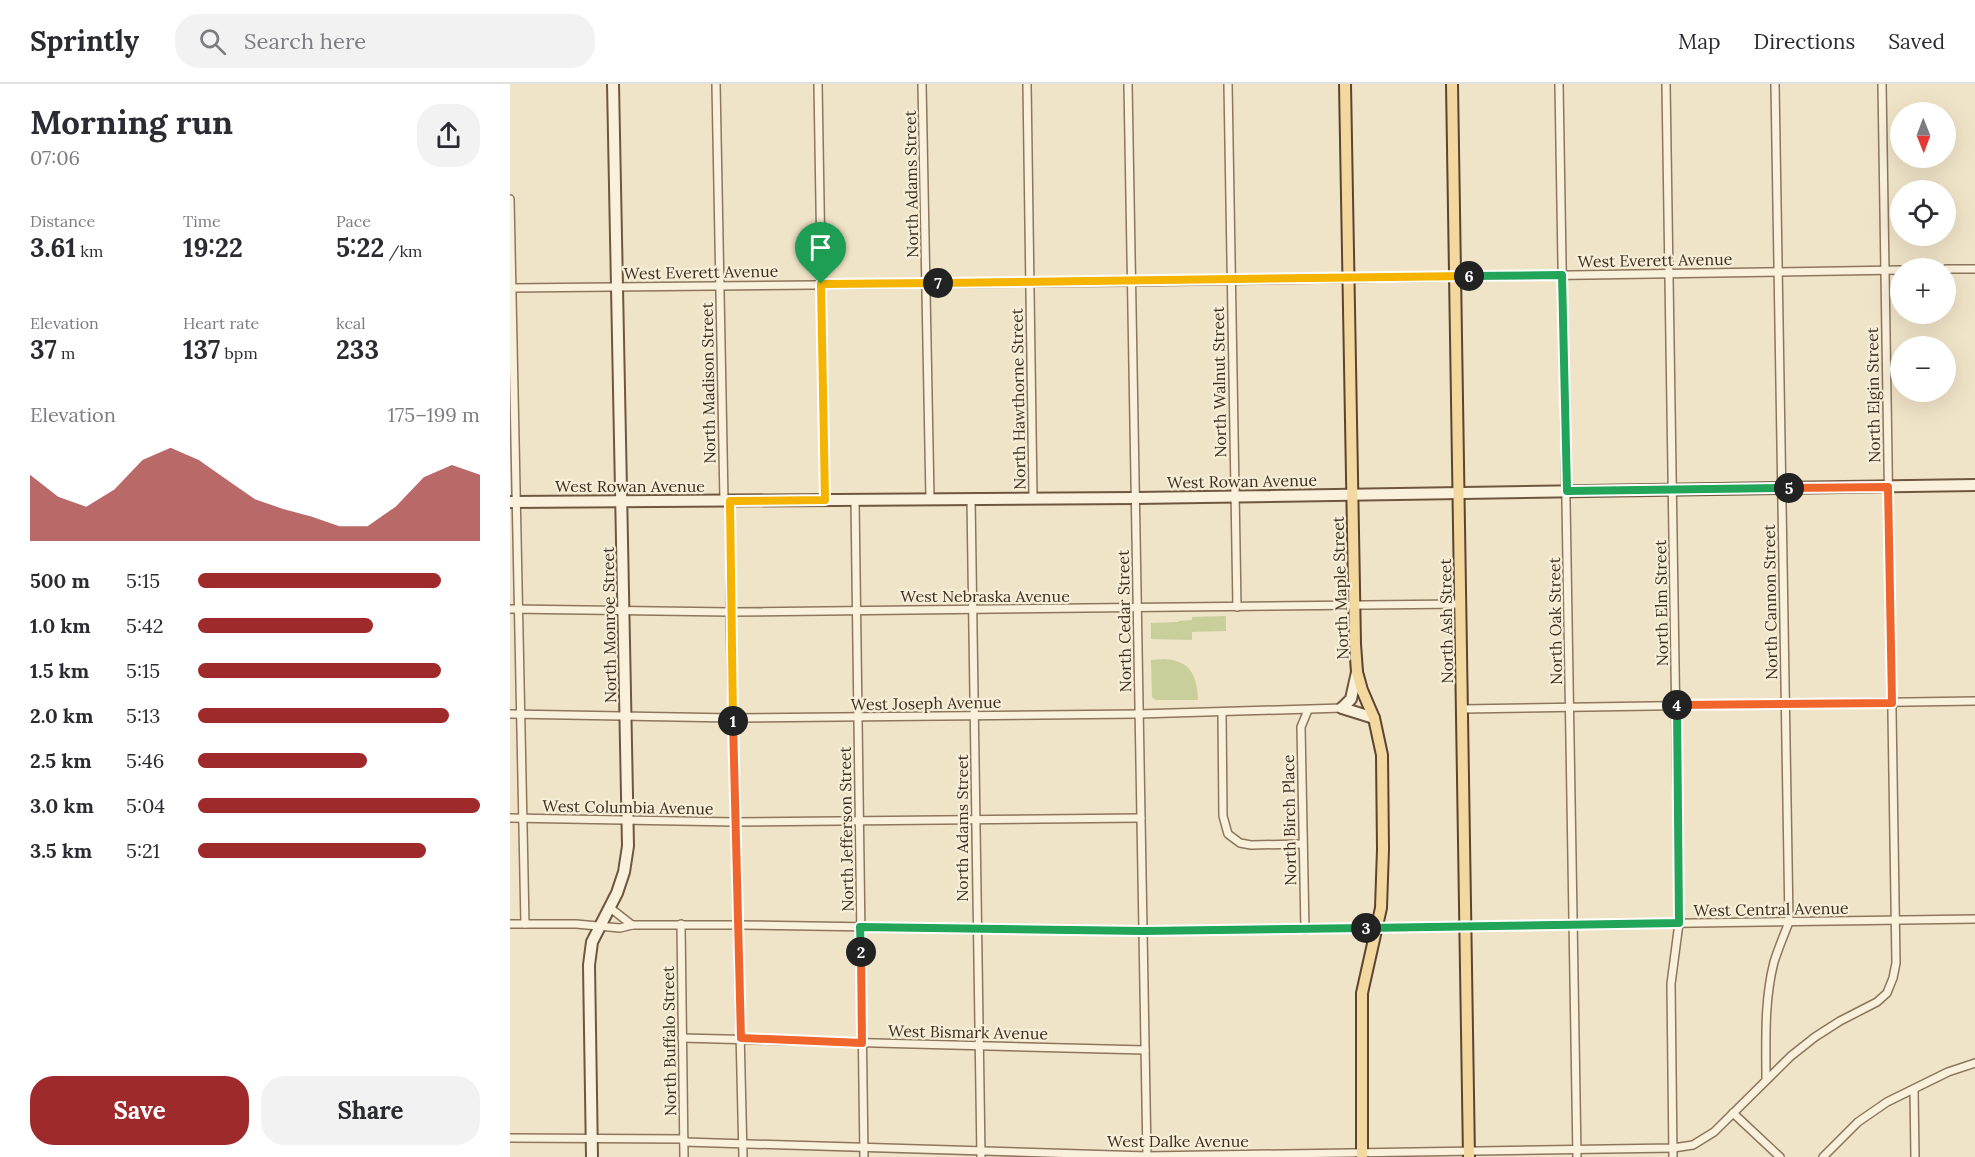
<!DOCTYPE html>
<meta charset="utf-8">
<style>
body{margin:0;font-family:Lora,serif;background:#f2f2f3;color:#2b2b33;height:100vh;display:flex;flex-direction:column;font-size:22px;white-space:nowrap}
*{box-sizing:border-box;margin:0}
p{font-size:20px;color:#7c7c81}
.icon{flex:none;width:33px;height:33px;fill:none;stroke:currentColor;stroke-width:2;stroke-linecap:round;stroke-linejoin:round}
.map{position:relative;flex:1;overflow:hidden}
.side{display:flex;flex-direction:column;background:#fff;width:510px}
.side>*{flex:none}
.needle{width:39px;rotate:179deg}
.fabs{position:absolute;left:1380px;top:18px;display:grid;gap:12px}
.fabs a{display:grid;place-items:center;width:66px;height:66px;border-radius:50%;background:#fff;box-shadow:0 6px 24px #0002;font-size:30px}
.pin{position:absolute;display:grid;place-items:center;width:51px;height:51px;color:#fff;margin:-62px -26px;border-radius:50% 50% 50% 0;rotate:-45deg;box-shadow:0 0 6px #0007}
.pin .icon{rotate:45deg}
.km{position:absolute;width:30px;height:30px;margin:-15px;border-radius:50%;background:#222;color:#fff;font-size:16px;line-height:30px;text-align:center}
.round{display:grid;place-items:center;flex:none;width:63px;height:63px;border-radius:24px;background:#f2f2f3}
.summary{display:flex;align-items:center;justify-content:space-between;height:102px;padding:0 30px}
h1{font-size:33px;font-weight:700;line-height:45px}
.figures{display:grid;grid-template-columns:repeat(3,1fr);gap:9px;height:102px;padding:6px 30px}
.figures div{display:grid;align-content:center}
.figures b{font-size:26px;font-weight:700}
.figures small{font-size:16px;font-weight:400}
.figures p{font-size:16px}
.chart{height:168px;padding:12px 30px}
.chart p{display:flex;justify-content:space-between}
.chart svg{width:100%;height:108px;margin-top:6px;fill:#9e2a2b;opacity:.7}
.action{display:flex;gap:12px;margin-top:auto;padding:12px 30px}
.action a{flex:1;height:69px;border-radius:24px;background:#9e2a2b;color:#fff;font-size:24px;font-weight:700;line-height:69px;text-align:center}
.action a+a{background:#f2f2f3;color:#2b2b33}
ul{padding:0 30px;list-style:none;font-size:20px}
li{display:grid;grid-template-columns:96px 72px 1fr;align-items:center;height:45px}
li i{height:15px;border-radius:8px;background:#9e2a2b}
header{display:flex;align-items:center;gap:36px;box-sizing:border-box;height:84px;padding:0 30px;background:#fff;border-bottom:2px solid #e1e1e2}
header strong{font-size:28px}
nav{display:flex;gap:33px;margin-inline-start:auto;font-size:21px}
.search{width:420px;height:54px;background:#f2f2f3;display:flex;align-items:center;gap:15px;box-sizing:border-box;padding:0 21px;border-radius:24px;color:#7c7c81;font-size:22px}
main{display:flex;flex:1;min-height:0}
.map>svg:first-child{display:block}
</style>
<header>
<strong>Sprintly</strong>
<div class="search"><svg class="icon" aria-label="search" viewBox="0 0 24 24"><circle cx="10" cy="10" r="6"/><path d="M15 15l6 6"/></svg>Search here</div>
<nav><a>Map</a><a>Directions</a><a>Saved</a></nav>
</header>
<main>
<section class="side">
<div class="summary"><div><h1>Morning run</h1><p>07:06</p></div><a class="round"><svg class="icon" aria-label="share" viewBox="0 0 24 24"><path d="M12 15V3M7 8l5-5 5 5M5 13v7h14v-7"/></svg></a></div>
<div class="figures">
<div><p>Distance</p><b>3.61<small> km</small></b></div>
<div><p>Time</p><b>19:22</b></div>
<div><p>Pace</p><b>5:22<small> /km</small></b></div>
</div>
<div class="figures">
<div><p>Elevation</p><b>37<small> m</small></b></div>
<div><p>Heart rate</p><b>137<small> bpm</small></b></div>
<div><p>kcal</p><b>233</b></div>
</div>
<div class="chart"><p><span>Elevation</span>175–199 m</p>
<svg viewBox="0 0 160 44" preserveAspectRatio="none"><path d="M0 44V17L10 26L20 30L30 23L40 11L50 6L60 11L70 19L80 27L90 31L100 34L110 38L120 38L130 30L140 18L150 13L160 17V44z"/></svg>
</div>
<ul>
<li><b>500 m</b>5:15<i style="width:86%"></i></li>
<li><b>1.0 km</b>5:42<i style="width:62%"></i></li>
<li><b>1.5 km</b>5:15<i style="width:86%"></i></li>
<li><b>2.0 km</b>5:13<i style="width:89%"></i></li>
<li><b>2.5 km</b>5:46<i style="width:60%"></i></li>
<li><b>3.0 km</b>5:04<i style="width:100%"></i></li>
<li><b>3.5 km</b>5:21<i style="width:81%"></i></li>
</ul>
<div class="action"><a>Save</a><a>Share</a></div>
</section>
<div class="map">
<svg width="1465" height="1073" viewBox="0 0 1465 1073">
<rect width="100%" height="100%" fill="#f0e4c8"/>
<g fill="#c9cf9b">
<polygon points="716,532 716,547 682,548 682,556 641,555 641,539 668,538 669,537 682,536 682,533"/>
<path d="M655,575C681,577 687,592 688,616H646L642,613L641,576Z"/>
</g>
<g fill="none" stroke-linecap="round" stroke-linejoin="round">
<g stroke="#8d765c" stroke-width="10">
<g id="street">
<polyline points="206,0 214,417"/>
<polyline points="308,0 315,416"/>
<polyline points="412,0 420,415"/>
<polyline points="517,0 523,414"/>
<polyline points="618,0 637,1073"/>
<polyline points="718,0 727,523"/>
<polyline points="1049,0 1067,1073"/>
<polyline points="1156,0 1169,839 1161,900 1163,1073"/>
<polyline points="0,115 15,840"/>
<polyline points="1436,185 1465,185"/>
<polyline points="0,204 622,198 1390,186"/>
<polyline points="461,415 471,1073"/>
<polyline points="345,416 354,1073"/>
<polyline points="220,417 220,528 233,1073"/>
<polyline points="0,525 220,528 951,520"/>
<polyline points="952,625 1465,617"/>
<polyline points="712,629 713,732 718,750 730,759 741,761 792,760"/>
<polyline points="0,630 222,634 629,630 832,624"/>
<polyline points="0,734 225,738 631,734"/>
<polyline points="99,823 122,841"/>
<polyline points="0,840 66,840 110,844 122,841 229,841 633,847 1465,835"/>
<polyline points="171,840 174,1073"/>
<polyline points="795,846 791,643 798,626"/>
<polyline points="172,954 635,966"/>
<path d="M1256,996C1256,957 1254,917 1264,878C1268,865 1274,851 1279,838L1265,0"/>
<polyline points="1404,1005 1405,1073"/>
<polyline points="1223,1029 1270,1073"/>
<polyline points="0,1054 174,1055"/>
<polyline points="174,1058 637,1072 1163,1064 1183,1061 1204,1048 1281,972 1305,953 1330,937 1367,918 1377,909 1383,894 1386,879 1372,0"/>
<polyline points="1313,1073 1348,1038 1377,1018 1438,988 1465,979"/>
</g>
</g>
<g stroke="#6f573f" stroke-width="14">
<g id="secondary">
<polyline points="0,418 625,414 1465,401"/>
<polyline points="832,624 841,615 847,588"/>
<polyline points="832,624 864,634"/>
<polyline points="82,1073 79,881 82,858 107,809 114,788 118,762 103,0"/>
</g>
</g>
<g stroke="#5b4430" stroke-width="14">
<g id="primary">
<polyline points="835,0 845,560 847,588 852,606 864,634 872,671 873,765 871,824 852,909 852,1073"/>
<polyline points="942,0 959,1073"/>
</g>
</g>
<use href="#street" stroke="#faf1dc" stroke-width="7"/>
<use href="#secondary" stroke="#faf1dc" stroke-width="10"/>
<use href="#primary" stroke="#f3d9a0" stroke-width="10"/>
</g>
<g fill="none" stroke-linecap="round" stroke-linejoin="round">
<g stroke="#fff" stroke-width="12">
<polyline id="split-1" points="223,637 220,417 315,416 311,200"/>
</g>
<g stroke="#fff" stroke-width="12">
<polyline id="split-2" points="223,637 231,954 352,959 351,868"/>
</g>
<g stroke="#fff" stroke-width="12">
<polyline id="split-3" points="351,868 350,843 633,847 856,844"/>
</g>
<g stroke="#fff" stroke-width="12">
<polyline id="split-4" points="856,844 1169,839 1167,621"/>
</g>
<g stroke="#fff" stroke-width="12">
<polyline id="split-5" points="1167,621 1382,619 1378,403 1279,404"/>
</g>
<g stroke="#fff" stroke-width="12">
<polyline id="split-6" points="959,192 1052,191 1057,407 1279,404"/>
</g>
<g stroke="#fff" stroke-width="12">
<polyline id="split-7" points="428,199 959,192"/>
</g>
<g stroke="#fff" stroke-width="12">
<polyline id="split-8" points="311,200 428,199"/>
</g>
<use href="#split-1" stroke="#f5b400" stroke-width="8"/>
<use href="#split-2" stroke="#f0652b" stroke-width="8"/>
<use href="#split-3" stroke="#22a559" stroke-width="8"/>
<use href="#split-4" stroke="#22a559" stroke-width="8"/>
<use href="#split-5" stroke="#f0652b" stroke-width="8"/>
<use href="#split-6" stroke="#22a559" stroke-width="8"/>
<use href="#split-7" stroke="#f5b400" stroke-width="8"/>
<use href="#split-8" stroke="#f5b400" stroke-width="8"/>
</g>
<g text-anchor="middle" stroke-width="4.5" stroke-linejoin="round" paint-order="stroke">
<g font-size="16" fill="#3d2e20" stroke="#f7eed8">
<text transform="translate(401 100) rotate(-91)" y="6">North Adams Street</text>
<text transform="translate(1145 176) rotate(-1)" y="6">West Everett Avenue</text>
<text transform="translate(191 188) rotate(-1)" y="6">West Everett Avenue</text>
<text transform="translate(709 298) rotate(-91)" y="6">North Walnut Street</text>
<text transform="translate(198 299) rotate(-91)" y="6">North Madison Street</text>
<text transform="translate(1363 311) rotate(-91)" y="6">North Elgin Street</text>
<text transform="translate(508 315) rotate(-91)" y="6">North Hawthorne Street</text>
<text transform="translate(732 397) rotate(-1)" y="6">West Rowan Avenue</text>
<text x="120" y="408">West Rowan Avenue</text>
<text transform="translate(830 504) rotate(-92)" y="6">North Maple Street</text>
<text x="475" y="518">West Nebraska Avenue</text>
<text transform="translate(1260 518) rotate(-91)" y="6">North Cannon Street</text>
<text transform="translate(1151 519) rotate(-91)" y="6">North Elm Street</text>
<text transform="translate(614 537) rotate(-91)" y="6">North Cedar Street</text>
<text transform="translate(936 537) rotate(-91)" y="6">North Ash Street</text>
<text transform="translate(1045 537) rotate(-91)" y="6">North Oak Street</text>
<text transform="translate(99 541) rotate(-91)" y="6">North Monroe Street</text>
<text transform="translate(416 619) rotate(-1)" y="6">West Joseph Avenue</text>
<text transform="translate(118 723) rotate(1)" y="6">West Columbia Avenue</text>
<text transform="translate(779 736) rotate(-91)" y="6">North Birch Place</text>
<text transform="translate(452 744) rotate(-90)" y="6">North Adams Street</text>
<text transform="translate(336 745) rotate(-91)" y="6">North Jefferson Street</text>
<text transform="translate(1261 825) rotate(-1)" y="6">West Central Avenue</text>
<text transform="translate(458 948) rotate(1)" y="6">West Bismark Avenue</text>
<text transform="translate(159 957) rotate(-91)" y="6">North Buffalo Street</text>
<text x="668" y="1063">West Dalke Avenue</text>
</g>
</g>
</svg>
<div class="fabs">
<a><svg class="needle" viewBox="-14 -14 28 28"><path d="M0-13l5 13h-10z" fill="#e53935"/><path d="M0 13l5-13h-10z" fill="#7c7c81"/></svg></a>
<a><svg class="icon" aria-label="locate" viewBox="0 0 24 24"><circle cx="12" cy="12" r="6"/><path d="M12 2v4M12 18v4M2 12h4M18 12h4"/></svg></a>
<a>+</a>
<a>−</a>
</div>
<div class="pin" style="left:311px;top:200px;background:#1e9e55"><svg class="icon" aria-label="arrive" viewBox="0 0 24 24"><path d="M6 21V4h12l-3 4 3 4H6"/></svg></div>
<b class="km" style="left:223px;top:637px">1</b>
<b class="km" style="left:351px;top:868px">2</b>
<b class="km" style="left:856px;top:844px">3</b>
<b class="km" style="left:1167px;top:621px">4</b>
<b class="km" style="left:1279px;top:404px">5</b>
<b class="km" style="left:959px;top:192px">6</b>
<b class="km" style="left:428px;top:199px">7</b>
</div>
</main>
